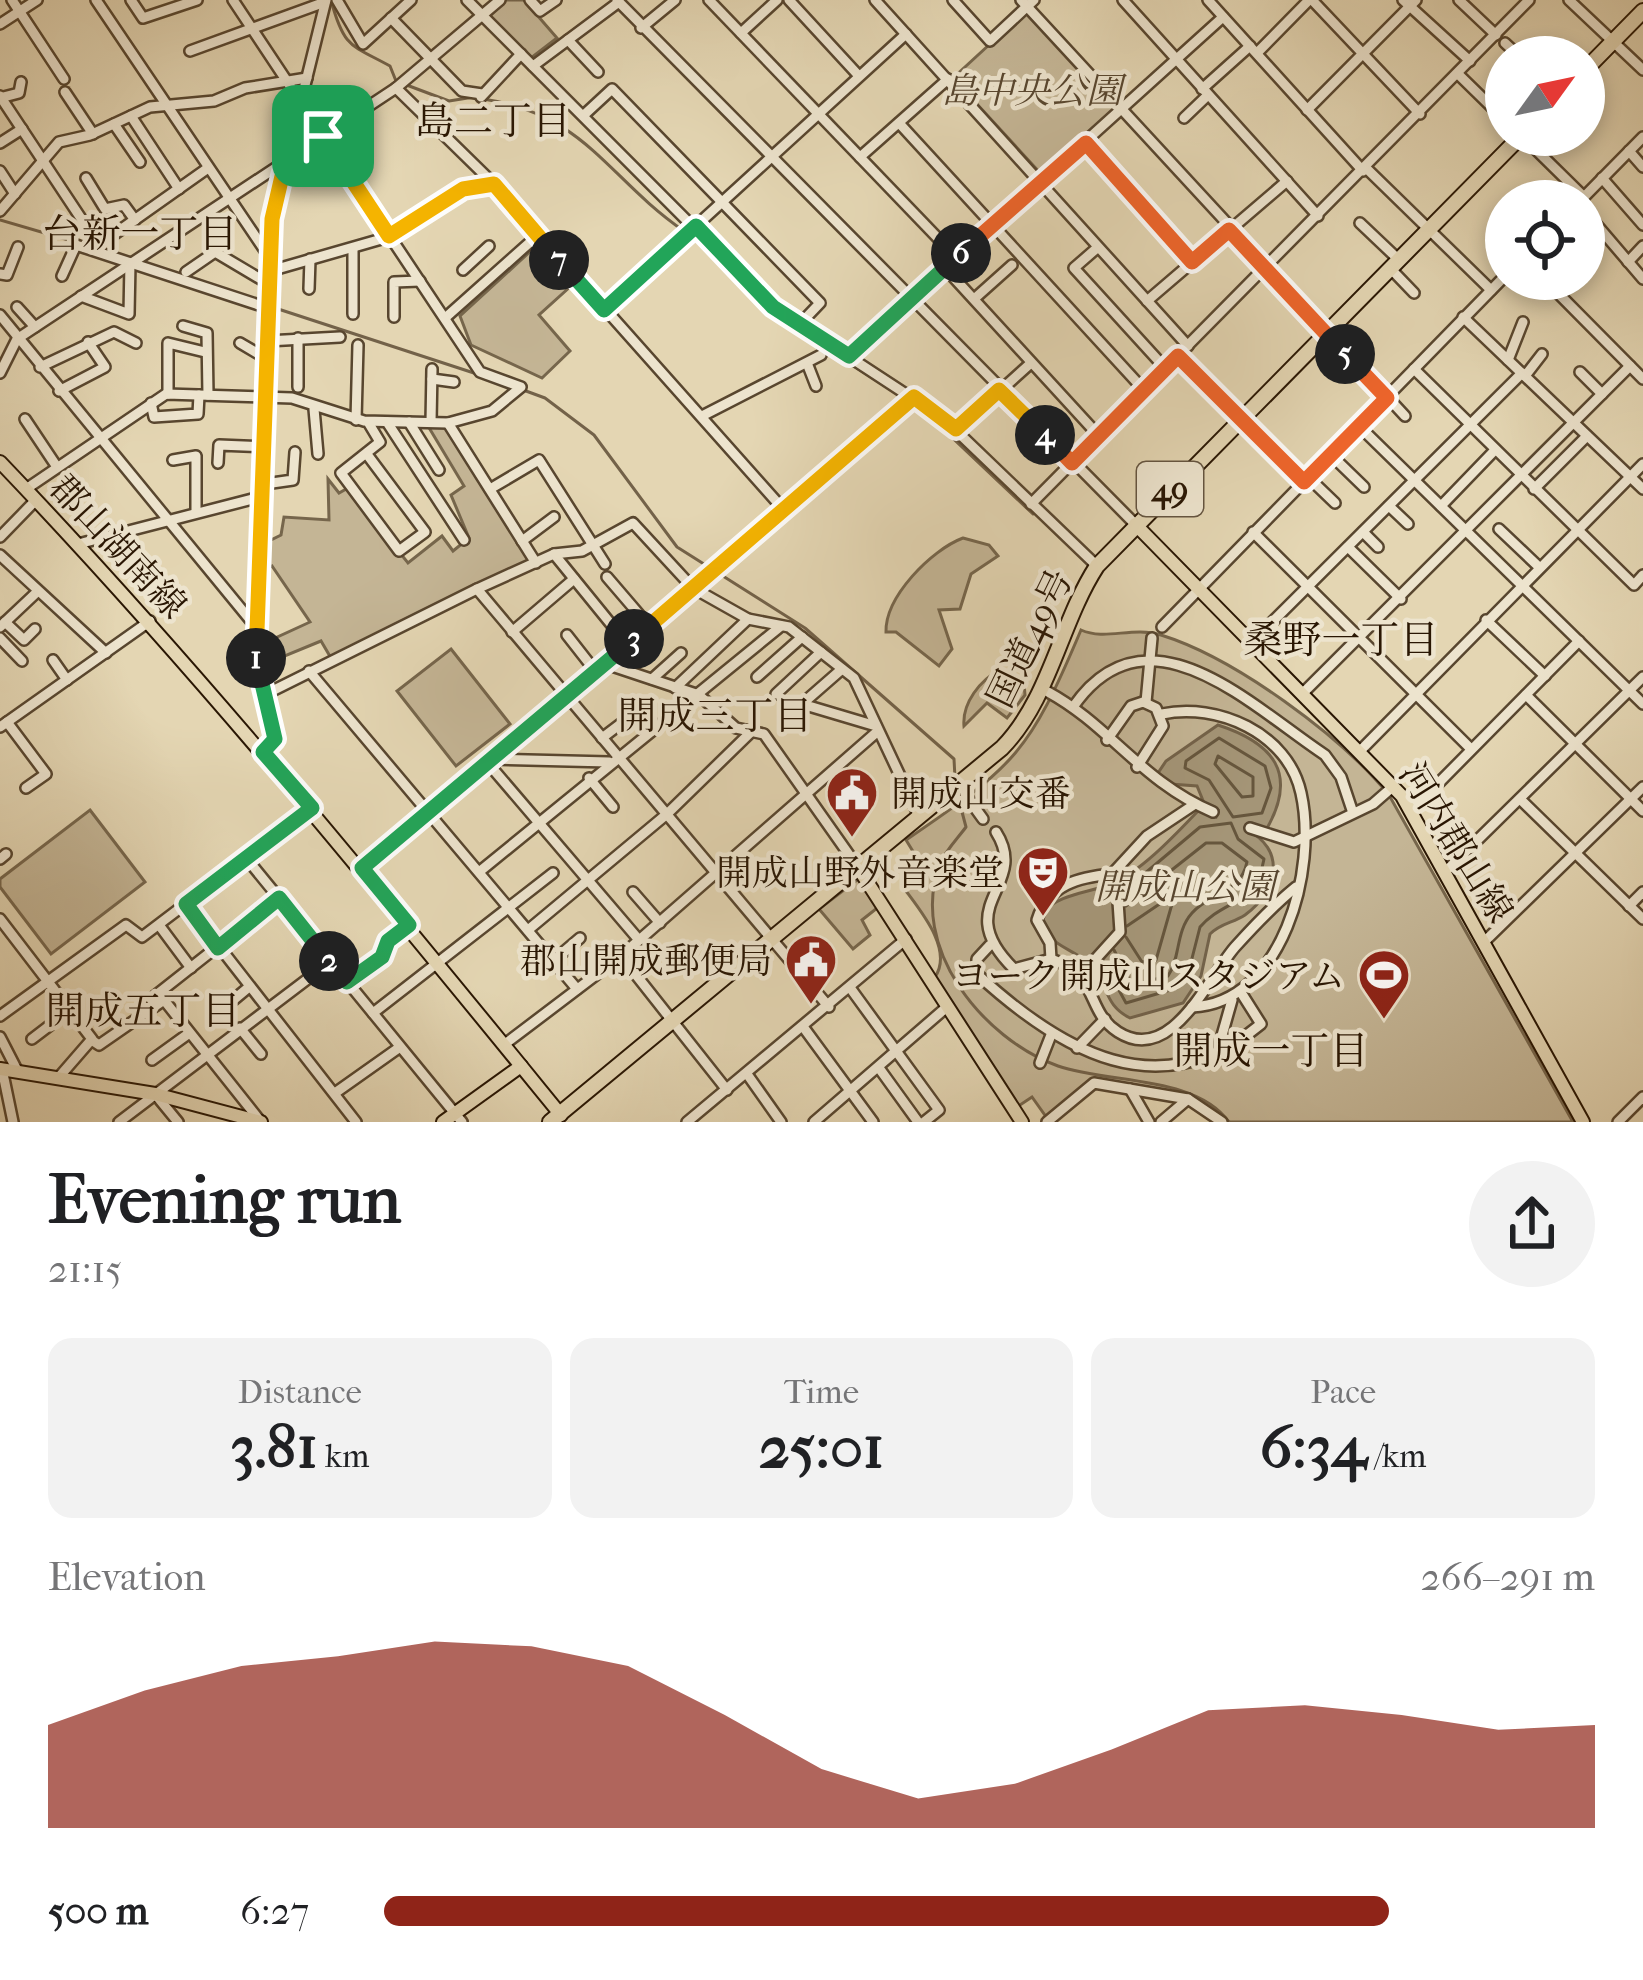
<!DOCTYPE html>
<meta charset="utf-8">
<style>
body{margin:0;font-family:"IM FELL French Canon","Noto Serif JP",serif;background:#f2f2f2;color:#202124;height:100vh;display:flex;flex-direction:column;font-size:45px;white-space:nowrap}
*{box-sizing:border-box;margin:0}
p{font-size:39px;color:#757577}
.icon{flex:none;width:66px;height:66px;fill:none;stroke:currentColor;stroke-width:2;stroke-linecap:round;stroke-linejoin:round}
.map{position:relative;height:1122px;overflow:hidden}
.details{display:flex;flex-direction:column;background:#fff;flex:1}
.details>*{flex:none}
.needle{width:78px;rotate:57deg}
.tools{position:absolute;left:1485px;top:36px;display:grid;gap:24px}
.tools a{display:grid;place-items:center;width:120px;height:120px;border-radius:50%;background:#fff;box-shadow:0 6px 18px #0003;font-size:60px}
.pin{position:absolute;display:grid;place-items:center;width:102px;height:102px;color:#fff;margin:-51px;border-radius:24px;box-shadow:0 6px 18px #0006}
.km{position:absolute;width:60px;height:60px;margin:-30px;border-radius:50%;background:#222;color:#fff;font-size:33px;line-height:60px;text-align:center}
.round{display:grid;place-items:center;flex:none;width:126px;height:126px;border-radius:63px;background:#f2f2f2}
.headline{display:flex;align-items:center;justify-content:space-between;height:204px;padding:0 48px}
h1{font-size:66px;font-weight:800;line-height:90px}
.figures{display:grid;grid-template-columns:repeat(3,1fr);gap:18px;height:204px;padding:12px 48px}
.figures div{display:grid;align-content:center;border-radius:24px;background:#f2f2f2;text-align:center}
.figures b{font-size:60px;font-weight:800}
.figures small{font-size:33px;font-weight:400}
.figures p{font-size:33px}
.chart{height:336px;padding:24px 48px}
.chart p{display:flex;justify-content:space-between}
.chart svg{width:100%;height:216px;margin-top:12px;fill:#8f2418;opacity:.7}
ul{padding:0 48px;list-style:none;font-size:39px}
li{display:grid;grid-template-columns:192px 144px 1fr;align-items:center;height:90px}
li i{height:30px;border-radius:15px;background:#8f2418}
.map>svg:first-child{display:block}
</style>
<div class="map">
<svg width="1643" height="1122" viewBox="0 0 1643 1122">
<rect width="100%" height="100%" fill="#e4d6b3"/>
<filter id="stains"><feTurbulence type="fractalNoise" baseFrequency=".00167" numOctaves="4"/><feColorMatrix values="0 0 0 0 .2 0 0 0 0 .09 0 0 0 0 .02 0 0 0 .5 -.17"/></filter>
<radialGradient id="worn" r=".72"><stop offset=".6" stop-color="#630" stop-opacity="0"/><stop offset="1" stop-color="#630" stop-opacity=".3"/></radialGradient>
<g fill="#c4b595" stroke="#76664c" stroke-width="3">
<polygon points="505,0 524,0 557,38 531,58 489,17"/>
<polygon points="1027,10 1116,109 1042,175 953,78"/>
<polygon points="535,247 571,286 539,315 570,351 542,378 471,345 460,316"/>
<polygon points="428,426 447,426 532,560 331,658 321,641 277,659 280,668 261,674 258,646 310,622 272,566 262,572 265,543 281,535 284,517 329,520 328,479 339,493 348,488 408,563 442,536 453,551 469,538 451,495 464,486"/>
<path d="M963,538L989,545L998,556L971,574L960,609L939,610L952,649L939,666L896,632H886C885,597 931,550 963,538Z"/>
<path d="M1081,630C1106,641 1132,626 1161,635C1235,658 1341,736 1389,795L1573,1122H1225L1200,1101L1092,1079L1047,1118L1032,1097L1017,1107L935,977C954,949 919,909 903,887L922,866L906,840C1016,765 1029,753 1081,630Z"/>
<polygon points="451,649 510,724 456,766 397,691"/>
<path d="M1001,669L1024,683L1025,695L1007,718L987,703L964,726C962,703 980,680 1001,669Z"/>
<polygon points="90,810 145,882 51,954 0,887 0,879"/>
<polygon points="861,877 881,905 862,920 870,935 853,949 819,909"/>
</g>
<path fill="#a49577" stroke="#736249" stroke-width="3" d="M1218,725C1273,743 1299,773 1266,830L1249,823L1246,830C1286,848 1279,890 1245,915C1233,923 1221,923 1210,934L1201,976L1183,1003L1130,1018C1104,1005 1109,986 1091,966C1072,945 1043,948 1041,913C1062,893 1085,894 1111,884C1141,872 1176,834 1199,810L1216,817L1218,810L1204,803L1197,786L1170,784L1158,773L1166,761Z"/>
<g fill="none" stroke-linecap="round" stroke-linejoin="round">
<g stroke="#66563d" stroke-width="3">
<polygon points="1219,738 1265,766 1271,788 1262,813 1233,817 1209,780 1185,768 1186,761"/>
<polygon points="1218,756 1253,777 1253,796 1242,797 1215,764"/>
<polyline points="1126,937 1142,962 1156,960 1172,904 1164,901 1127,926"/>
<path d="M1114,950L1132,985L1168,976C1181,957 1175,932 1192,913C1211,891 1240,895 1247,862L1222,843H1206L1126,906"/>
<path d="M1103,961L1126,1003L1177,988L1189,970L1200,927C1224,899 1256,906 1264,859L1238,839L1231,823L1200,827L1125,890"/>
</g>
<g stroke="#736249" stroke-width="3">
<path d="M331,0C344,49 352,45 390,66L396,81L449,101L474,97"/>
<path d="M483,99C586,114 607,178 684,231"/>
<polyline points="0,220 72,241"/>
<polyline points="692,236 773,315 887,387"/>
<polyline points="269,306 477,374"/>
<polyline points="526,391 545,398 594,435 677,547 805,628 954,759 955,778"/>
<polyline points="925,412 1033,514"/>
<path d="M957,793L966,827C958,838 945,851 940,864C908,947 983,1039 1058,1066C1110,1084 1195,1075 1229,1122"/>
</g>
<g stroke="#58462f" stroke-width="14">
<g id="minor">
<polyline points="12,0 64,79"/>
<polyline points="96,0 270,258"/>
<polyline points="131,0 143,18 197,0"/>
<polyline points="337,0 363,44 411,0"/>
<polyline points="467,0 773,307 944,419 1097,566"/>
<polyline points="530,0 540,11 556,0"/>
<polyline points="617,0 1135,524"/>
<polyline points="709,0 957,258"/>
<polyline points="789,0 859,76"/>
<polyline points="875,0 1188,346"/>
<polyline points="953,0 990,41 1034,0"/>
<polyline points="1021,0 1405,416"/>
<polyline points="1123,0 1318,216"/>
<polyline points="1208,0 1363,171"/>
<polyline points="1312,0 1420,114"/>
<polyline points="1403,0 1470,61"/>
<polyline points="1459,0 1496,35"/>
<polyline points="1569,0 1643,70"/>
<polyline points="391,18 462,91 482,94"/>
<polyline points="0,24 37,0"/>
<polyline points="641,28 675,0"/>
<polyline points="741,33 777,0"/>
<polyline points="568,40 598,72"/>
<polyline points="1505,43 1520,57"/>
<polyline points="190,51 325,2"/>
<polyline points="1257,53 1309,0"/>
<polyline points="533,66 619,2"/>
<polyline points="1458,74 1506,121"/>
<polyline points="396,88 494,184 784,510"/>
<polyline points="1202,89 1250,46"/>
<polyline points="65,92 93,134"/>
<polyline points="0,96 92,235 109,238 208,168"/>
<polyline points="481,97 521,54"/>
<polyline points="0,98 19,93 21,82"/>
<polyline points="1307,110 1416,0"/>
<polyline points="585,114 612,89 820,303 799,325"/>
<polyline points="131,116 179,189"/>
<polyline points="1184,118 1208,95"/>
<polyline points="899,123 1144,390"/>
<polyline points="114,124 140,162"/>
<polyline points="1521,135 1584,197"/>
<polyline points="0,143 22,129"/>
<polyline points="1086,143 1192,262"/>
<polyline points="1629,151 1643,167"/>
<polyline points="860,157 948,79"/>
<polyline points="1366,168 1491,290"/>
<polyline points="0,171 15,194"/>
<polyline points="86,178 105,209 124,205 135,220"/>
<polyline points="1602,178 1643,225"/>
<polyline points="1580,201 1643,137"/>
<polyline points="1584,210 1643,279"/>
<polyline points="0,211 59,142 90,135 150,107 214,101 245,88 307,78"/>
<polyline points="1360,223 1399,260"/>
<polyline points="353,248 353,314"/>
<polyline points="1097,248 1074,268 1166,369"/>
<polyline points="1628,262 1643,246"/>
<polyline points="945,268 1099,436"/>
<polyline points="1390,268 1414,293"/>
<polyline points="463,270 489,246"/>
<polyline points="270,271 385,238 463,189 494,184"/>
<polyline points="186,272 215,252 269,284"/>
<polyline points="0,274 7,275 18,247"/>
<polyline points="62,276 76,245 268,308"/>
<polyline points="1544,279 1643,379"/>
<polyline points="309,289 310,259"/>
<polyline points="81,296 129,314 130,263"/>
<polyline points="974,299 1012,265"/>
<polyline points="1147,301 1287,181"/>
<polyline points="17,307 35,327"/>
<polyline points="604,310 906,34"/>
<polyline points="0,315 256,627"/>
<polyline points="394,317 394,282 420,281"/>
<polyline points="1463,317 1643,489"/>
<polyline points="445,318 537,236"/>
<polyline points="183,326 207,333 208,395"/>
<polyline points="267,341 340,337"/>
<polyline points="240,343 267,359"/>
<polyline points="849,355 1223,17"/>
<polyline points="1178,356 1304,482"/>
<polyline points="1508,360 1523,322"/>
<polyline points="807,363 816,386"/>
<polyline points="40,367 114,332 136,343"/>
<polyline points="1414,369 1634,585 1643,575"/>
<polyline points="1580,372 1602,394"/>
<polyline points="0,373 17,339 396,88 500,0"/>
<polyline points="1525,376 1542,354"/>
<polyline points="432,379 454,382"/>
<polyline points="298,387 298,338"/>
<polyline points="59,391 105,367 88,342"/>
<polyline points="1000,391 1031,363"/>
<polyline points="168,394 168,343 205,352"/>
<polyline points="151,403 154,417 198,414 199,395"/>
<polyline points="314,409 318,454"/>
<polyline points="702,416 821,355"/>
<polyline points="25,419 57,467"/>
<polyline points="356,420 358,345"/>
<polyline points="387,422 464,540"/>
<polyline points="409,422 439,470"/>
<polyline points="431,422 432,369"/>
<polyline points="448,423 536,563"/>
<polyline points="1359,426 1643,704"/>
<polyline points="955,429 999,390"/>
<polyline points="366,453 425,532 399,551 341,473 380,442 368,422"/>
<polyline points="1330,454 1364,487"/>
<polyline points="173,460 196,456 196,512"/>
<polyline points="218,463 219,445 265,447"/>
<polyline points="1308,477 1335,503"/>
<polyline points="265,484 293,480 295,452"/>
<polyline points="26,489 166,394 292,398 364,421 448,423 492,411 521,387 480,372 233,0"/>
<polyline points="490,489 539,460 605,564"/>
<polyline points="1534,489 1587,436"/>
<polyline points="1031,504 1529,0"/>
<polyline points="1389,506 1408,524"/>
<polyline points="1441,506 1495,450"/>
<polyline points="1499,529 1539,567"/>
<polyline points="1253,532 1471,749"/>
<polyline points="1363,532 1378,547"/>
<polyline points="0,537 36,500"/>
<polyline points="522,541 554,517"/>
<polyline points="78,544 264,496"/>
<polyline points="1348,547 1401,599"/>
<polyline points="554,554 628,645"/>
<polyline points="0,555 106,653"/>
<polyline points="607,577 649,626"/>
<polyline points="477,589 829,1007"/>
<polyline points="1486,620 1545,676"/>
<polyline points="5,622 24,640 35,629"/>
<polyline points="0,627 37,592"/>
<polyline points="1162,627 1506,275"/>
<polyline points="512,632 574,579"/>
<polyline points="567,635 596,672"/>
<polyline points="0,638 22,661"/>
<polyline points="1252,642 1522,373"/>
<polyline points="53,660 67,680"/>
<polyline points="606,664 699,695 736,728 764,734 857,866"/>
<polyline points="842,669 802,704 876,726"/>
<polyline points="309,671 577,989"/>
<polyline points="757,677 802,637"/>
<polyline points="652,679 681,653"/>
<polyline points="675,688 748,619"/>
<path d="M1048,692C1109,725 1142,782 1213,812"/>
<polyline points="1303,693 1630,366"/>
<polyline points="776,694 821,652"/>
<polyline points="264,695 477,589 554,554 582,551 633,523 693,588 748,619 789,627 854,678 918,814"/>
<polyline points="1526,695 1643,811"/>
<polyline points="1146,702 1152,638"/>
<path d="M1073,707C1147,600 1251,706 1325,755L1341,777L1352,810"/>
<path d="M1162,714C1217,702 1288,733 1301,793C1318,869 1283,1003 1192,1007"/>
<polyline points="7,722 46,774 26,788"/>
<polyline points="0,727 150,621"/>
<polyline points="602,738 631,716"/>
<polyline points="1107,740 1131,706 1143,702 1156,708 1163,726 1137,767"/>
<polyline points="1360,751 1643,464"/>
<polyline points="263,752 275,739 256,666 256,627 272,219 326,0"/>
<polyline points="490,759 609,762"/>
<polyline points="487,762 639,940"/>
<polyline points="589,778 613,807"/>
<polyline points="965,794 983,819"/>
<polyline points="1520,799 1643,919"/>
<polyline points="1411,811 1579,641"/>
<polyline points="1250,828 1294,842 1373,804 1389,790"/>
<path d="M996,832C1031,887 948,904 1014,969L1051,959C1100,975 1085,1011 1118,1032C1171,1066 1208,978 1235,947C1253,927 1275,904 1296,887"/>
<polyline points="0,859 6,854"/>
<polyline points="247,859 462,1122"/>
<polyline points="362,867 914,397"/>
<polyline points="479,872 781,626"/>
<polyline points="1445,872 1643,677"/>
<polyline points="633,892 660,923"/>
<polyline points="186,904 356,1122"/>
<polyline points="1629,906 1643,892"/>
<polyline points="0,919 92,1039 59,1077"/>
<polyline points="159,925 191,968"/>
<polyline points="528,930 667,814 751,732"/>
<polyline points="1484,942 1643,787"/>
<path d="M990,945L977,959V974C1061,1051 1159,1109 1261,1024L1242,994"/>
<polyline points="621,956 727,1090"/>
<path d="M1051,959L1050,943L1037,920C1048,884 1080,877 1112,874L1147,836L1195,804"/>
<polyline points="553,961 580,938"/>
<polyline points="1082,974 1120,932 1116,871"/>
<polyline points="347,982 382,957 388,941 409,925"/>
<polyline points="851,989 939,1110 924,1122"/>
<polyline points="151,999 279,898"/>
<polyline points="225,1007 249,987"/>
<polyline points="373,1013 553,873"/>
<polyline points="0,1016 126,925 142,937 312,808"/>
<polyline points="240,1028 261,1054"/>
<polyline points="804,1028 873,1122"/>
<polyline points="0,1037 17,1070"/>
<polyline points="32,1039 70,1010"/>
<polyline points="93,1041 99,1045 164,1000 261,1122"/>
<polyline points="505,1044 621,956 878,731"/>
<polyline points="1077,1048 1105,1019"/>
<polyline points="1217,1053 1232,1000"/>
<polyline points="152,1060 188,1034"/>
<polyline points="1040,1063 1051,1035"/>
<polyline points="879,1068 918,1122"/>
<polyline points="2,1069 13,1122"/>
<polyline points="747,1074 781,1122"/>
<polyline points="1130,1089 1149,1122"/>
<polyline points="335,1093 400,1047"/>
<polyline points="155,1094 178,1122"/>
<polyline points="119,1122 330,962"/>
<polyline points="687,1122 906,939"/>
<polyline points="814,1122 948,1006"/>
<polyline points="1047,1122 1094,1083 1188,1099 1222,1122"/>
<polyline points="1161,1122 1188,1099"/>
<polyline points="1618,1122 1643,1097"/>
</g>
</g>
<g stroke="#291603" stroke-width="16">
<g id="major">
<path d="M0,462C199,670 379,892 561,1115"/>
<polyline points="1135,524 1402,796 1583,1122"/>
<polyline points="857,866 1022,1122"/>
<polyline points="0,1069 155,1094 261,1122"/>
<polyline points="443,1122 521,1066"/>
</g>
</g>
<g stroke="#291603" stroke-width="18">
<g id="highway">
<polyline points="1584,71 1643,11"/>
<path d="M550,1122L1002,748C1050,699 1060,623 1097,566L1522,135"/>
</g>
</g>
<use href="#minor" stroke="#ede4ce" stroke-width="9"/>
<use href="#major" stroke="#e4d6b3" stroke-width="12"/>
<use href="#highway" stroke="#e4d6b3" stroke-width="14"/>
</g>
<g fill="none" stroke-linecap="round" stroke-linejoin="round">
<g stroke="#fff" stroke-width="24">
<polyline id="split-1" points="256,658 272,219 286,159 323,136"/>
</g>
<g stroke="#fff" stroke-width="24">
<polyline id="split-2" points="256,658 275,739 263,752 312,808 186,904 218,948 279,898 329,961"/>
</g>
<g stroke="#fff" stroke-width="24">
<polyline id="split-3" points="329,961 347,982 382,957 388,941 409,925 362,868 634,639"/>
</g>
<g stroke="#fff" stroke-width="24">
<polyline id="split-4" points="634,639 914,397 956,429 999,390 1045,435"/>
</g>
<g stroke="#fff" stroke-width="24">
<polyline id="split-5" points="1045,435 1072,463 1178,356 1304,482 1387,398 1345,354"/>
</g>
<g stroke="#fff" stroke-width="24">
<polyline id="split-6" points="961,253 1086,143 1192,262 1229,230 1345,354"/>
</g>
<g stroke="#fff" stroke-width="24">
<polyline id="split-7" points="559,260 604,310 696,226 773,307 849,356 961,253"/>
</g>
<g stroke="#fff" stroke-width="24">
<polyline id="split-8" points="323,136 389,236 463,189 494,184 559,260"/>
</g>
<use href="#split-1" stroke="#f5b400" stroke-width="15"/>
<use href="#split-2" stroke="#22a559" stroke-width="15"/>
<use href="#split-3" stroke="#22a559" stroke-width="15"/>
<use href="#split-4" stroke="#f5b400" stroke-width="15"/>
<use href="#split-5" stroke="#f0652b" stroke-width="15"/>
<use href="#split-6" stroke="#f0652b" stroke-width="15"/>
<use href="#split-7" stroke="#22a559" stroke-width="15"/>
<use href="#split-8" stroke="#f5b400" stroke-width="15"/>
</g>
<defs>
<g id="civic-pin" transform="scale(2.7)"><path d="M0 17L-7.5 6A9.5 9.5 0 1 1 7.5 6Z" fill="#8f2418" stroke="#ede4ce"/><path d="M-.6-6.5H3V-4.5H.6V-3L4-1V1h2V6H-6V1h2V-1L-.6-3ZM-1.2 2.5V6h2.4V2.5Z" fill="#fff"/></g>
<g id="theatre-pin" transform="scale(2.7)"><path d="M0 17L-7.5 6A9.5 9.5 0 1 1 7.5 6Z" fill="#8f2418" stroke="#ede4ce"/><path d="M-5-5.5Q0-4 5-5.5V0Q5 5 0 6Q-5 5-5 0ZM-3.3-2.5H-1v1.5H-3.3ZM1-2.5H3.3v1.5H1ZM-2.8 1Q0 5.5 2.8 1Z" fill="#fff"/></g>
<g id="stadium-pin" transform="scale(2.7)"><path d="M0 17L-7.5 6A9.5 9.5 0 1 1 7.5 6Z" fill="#8f2418" stroke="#ede4ce"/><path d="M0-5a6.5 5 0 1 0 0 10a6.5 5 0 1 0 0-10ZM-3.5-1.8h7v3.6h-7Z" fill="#fff"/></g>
</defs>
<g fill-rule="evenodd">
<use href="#civic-pin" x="852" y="793"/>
<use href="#theatre-pin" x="1043" y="872"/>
<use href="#civic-pin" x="811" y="960"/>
<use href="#stadium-pin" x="1384" y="975"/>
</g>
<g text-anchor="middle" stroke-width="9" stroke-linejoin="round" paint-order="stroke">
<rect fill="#ede4ce" stroke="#645440" stroke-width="3" x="1137" y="462" width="66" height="54" rx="9"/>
<g font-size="33" font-weight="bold" fill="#291603">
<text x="1170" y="501">49</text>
</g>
<g font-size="36" font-style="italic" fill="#58462f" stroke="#ede4ce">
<text x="1032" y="103">島中央公園</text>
<text x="1185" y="899">開成山公園</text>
</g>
<g font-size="36" fill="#291603" stroke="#ede4ce">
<text transform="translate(119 546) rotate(47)" y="13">郡山湖南線</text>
<text transform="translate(1029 638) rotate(-64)" y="13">国道49号</text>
<text transform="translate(1457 842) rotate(58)" y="13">河内郡山線</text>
</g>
<g font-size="36" fill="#291603" stroke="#ede4ce" text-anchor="end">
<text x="891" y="806" text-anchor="start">開成山交番</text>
<text x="1004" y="885">開成山野外音楽堂</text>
<text x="772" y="973">郡山開成郵便局</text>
<text x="1345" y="988">ヨーク開成山スタジアム</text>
</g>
<g font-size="39" fill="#291603" stroke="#ede4ce">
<text x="493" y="134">島二丁目</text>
<text x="140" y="247">台新一丁目</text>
<text x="1341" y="653">桑野一丁目</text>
<text x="715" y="729">開成三丁目</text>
<text x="143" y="1024">開成五丁目</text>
<text x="1271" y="1064">開成一丁目</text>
</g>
</g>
<rect width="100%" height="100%" filter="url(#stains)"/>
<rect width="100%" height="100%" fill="url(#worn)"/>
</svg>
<div class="tools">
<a><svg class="needle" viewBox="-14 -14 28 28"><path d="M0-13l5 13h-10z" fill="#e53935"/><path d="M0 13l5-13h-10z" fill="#757577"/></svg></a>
<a><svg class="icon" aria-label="locate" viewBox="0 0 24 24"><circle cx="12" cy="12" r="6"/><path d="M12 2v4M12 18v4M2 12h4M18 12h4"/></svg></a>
</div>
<div class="pin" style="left:323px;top:136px;background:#1e9e55"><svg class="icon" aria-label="arrive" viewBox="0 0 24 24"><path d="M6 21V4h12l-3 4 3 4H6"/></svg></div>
<b class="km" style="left:256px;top:658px">1</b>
<b class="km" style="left:329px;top:961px">2</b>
<b class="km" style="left:634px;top:639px">3</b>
<b class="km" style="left:1045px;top:435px">4</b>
<b class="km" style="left:1345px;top:354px">5</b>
<b class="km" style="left:961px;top:253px">6</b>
<b class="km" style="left:559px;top:260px">7</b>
</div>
<section class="details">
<div class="headline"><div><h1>Evening run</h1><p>21:15</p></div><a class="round"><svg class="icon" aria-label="share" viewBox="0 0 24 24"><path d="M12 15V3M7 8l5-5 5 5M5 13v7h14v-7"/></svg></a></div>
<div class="figures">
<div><p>Distance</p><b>3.81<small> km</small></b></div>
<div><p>Time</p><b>25:01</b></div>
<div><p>Pace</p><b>6:34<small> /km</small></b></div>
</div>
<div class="chart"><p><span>Elevation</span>266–291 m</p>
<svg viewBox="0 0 160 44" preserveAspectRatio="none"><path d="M0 44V23L10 16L20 11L30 9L40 6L50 7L60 11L70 21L80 32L90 38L100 35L110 28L120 20L130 19L140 21L150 24L160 23V44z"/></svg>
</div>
<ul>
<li><b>500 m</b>6:27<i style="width:83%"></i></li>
</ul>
</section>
